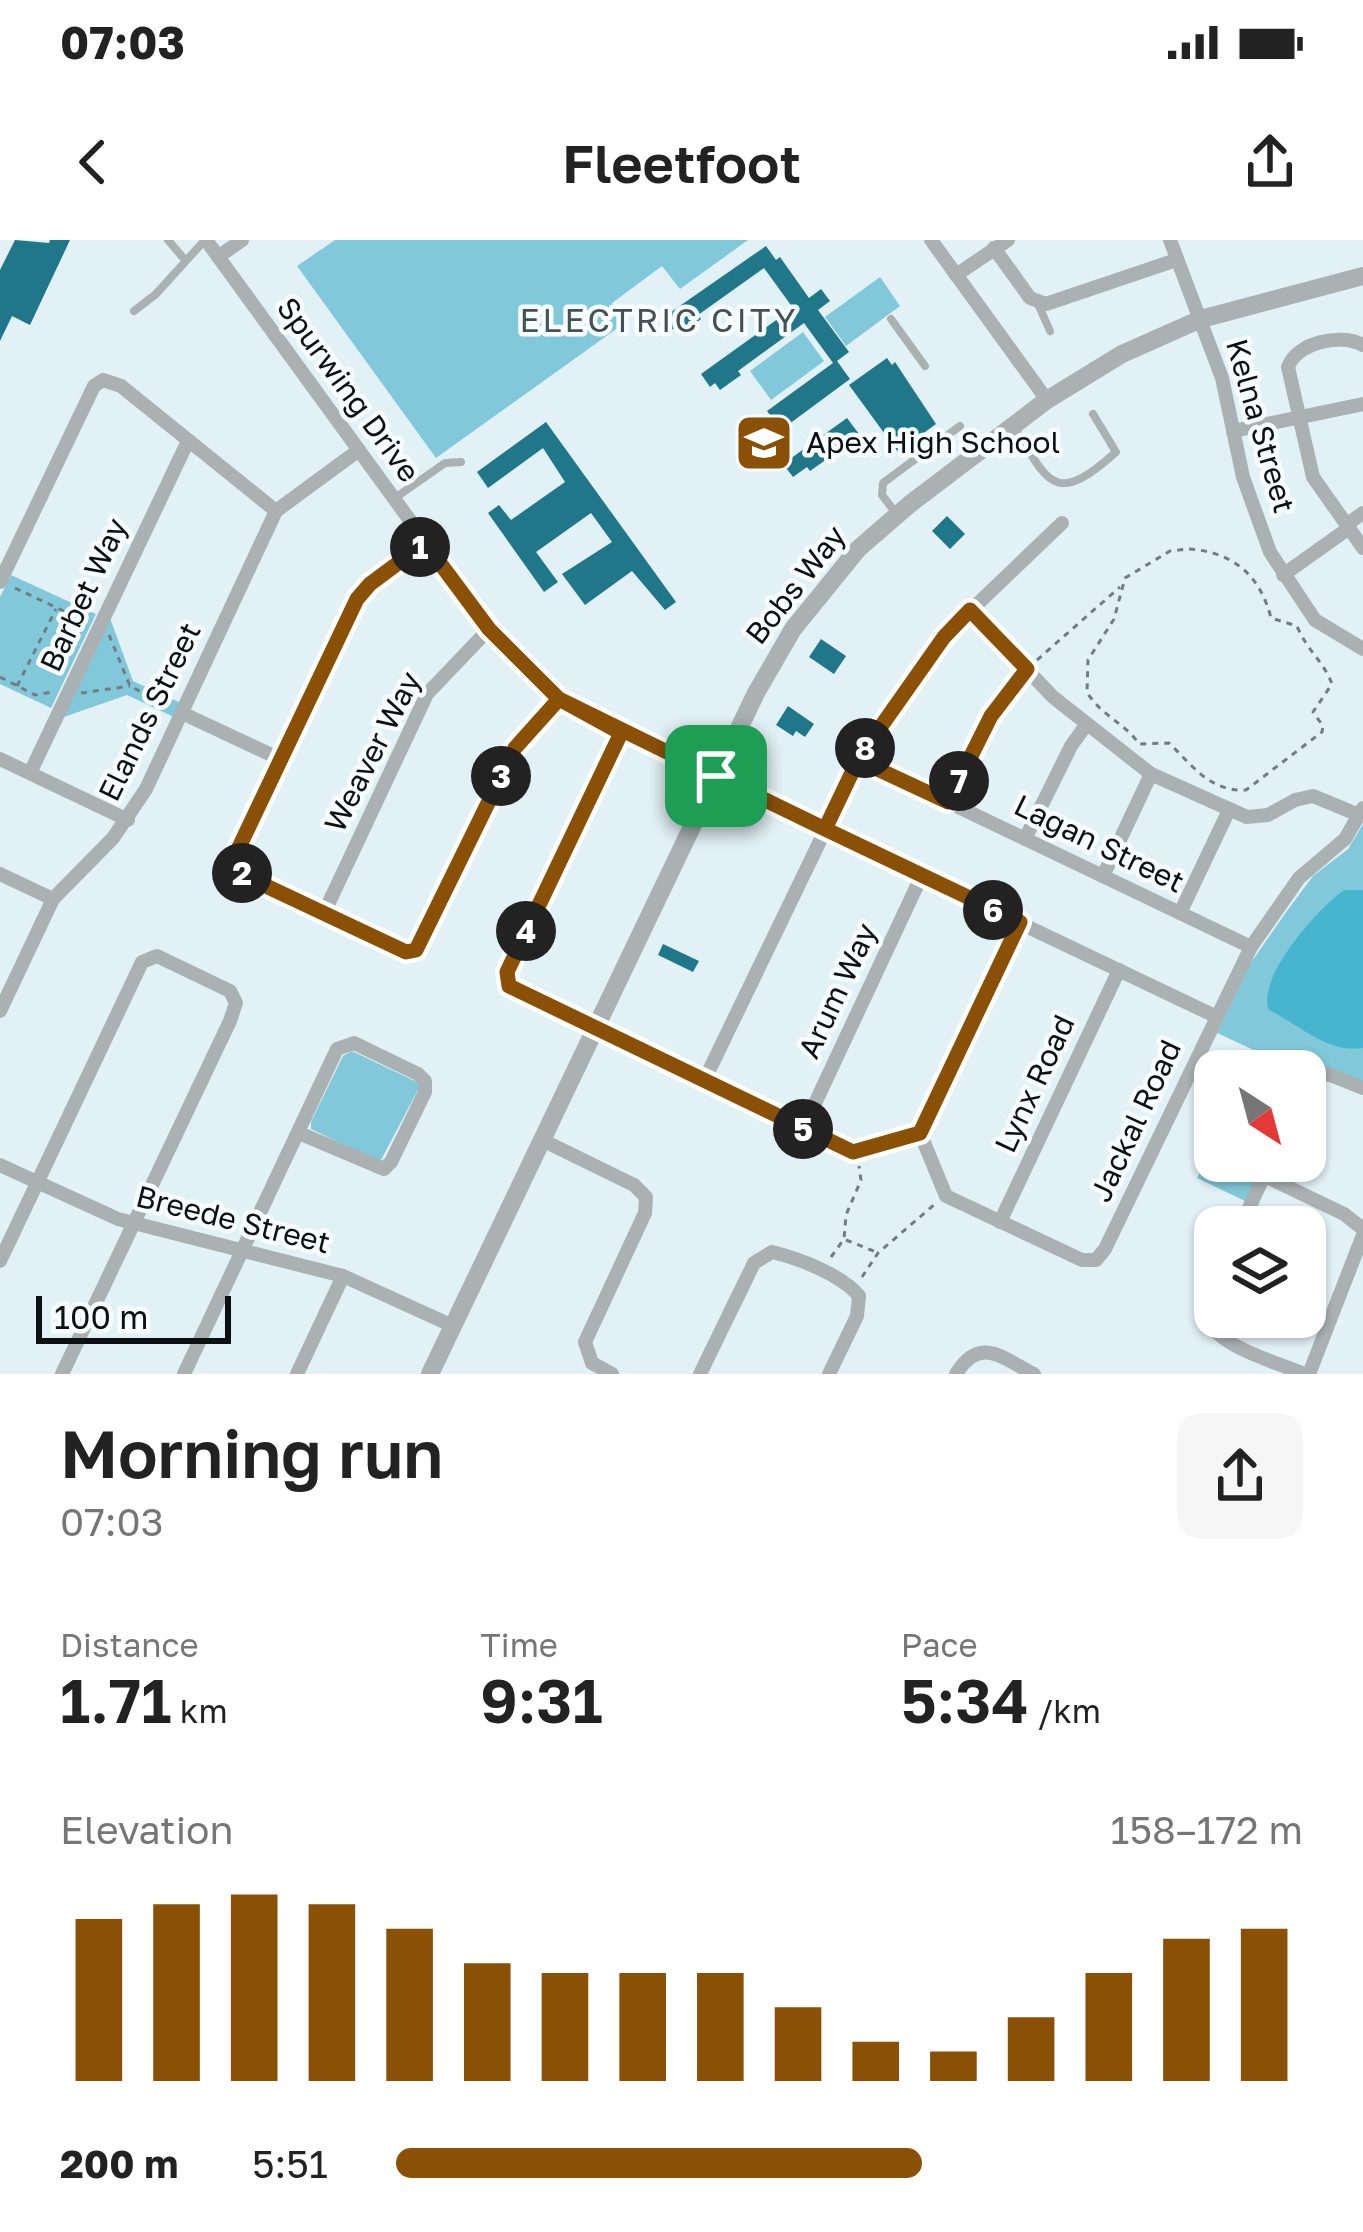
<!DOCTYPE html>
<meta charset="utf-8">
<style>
body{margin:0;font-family:"Golos Text",sans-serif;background:#f6f6f6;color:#222;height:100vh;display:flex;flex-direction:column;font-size:45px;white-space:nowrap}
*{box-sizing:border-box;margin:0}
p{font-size:39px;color:#767676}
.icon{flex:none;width:66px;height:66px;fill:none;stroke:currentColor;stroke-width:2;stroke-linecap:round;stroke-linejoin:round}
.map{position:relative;height:1134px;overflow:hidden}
.side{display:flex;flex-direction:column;background:#fff;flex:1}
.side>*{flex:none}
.needle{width:78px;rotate:144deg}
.fabs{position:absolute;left:1194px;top:810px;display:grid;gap:24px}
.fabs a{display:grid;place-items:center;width:132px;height:132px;border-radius:24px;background:#fff;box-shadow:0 3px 9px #0004;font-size:60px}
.scale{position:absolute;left:36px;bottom:30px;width:195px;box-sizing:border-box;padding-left:12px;border:6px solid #0b1012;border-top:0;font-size:33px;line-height:42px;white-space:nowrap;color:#0b1012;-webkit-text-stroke:9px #f7fcfe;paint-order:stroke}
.pin{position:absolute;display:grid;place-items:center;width:102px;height:102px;color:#fff;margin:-51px;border-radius:24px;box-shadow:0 6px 18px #0006}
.km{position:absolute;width:60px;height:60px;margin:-30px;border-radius:50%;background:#222;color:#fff;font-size:33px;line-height:60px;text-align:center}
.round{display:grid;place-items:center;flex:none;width:126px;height:126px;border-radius:24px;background:#f6f6f6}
.head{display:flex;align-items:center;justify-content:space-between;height:204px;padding:0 60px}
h1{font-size:66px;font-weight:600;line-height:90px}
.metrics{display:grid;grid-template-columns:repeat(3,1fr);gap:18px;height:204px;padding:12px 60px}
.metrics div{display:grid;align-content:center}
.metrics b{font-size:60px;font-weight:600}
.metrics small{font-size:33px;font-weight:400}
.metrics p{font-size:33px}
.chart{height:336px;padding:24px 60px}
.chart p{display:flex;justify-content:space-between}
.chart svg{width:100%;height:216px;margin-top:12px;stroke:#8a5106;stroke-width:6}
ul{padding:0 60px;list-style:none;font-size:39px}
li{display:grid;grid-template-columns:192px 144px 1fr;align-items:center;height:90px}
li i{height:30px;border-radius:15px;background:#8a5106}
.status{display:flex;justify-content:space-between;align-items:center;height:84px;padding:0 60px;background:#fff;direction:ltr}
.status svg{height:33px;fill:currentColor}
header{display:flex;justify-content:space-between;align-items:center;height:156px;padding:0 60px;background:#fff;font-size:54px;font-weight:600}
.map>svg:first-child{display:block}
</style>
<div class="status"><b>07:03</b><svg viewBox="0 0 49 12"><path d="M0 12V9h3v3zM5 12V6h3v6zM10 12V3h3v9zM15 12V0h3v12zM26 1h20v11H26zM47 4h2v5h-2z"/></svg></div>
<header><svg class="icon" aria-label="back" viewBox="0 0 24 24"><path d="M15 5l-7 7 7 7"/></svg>Fleetfoot<svg class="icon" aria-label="share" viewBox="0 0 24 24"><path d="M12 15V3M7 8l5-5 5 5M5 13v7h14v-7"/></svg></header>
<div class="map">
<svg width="1363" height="1134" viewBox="0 0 1363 1134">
<rect width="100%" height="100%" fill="#e2f1f5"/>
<g fill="#81c9da">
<polygon points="335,0 748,0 680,49 662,26 612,63 626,82 436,218 297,26"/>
<polygon points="880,37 900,66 846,106 825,77"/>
<polygon points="803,92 824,121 771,160 750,131"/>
<polygon points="11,335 96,374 51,468 0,444 0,357"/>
<polygon points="110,378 133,441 181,463 174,477 127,455 61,478"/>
<path d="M1363,584V843C1341,834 1322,819 1305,841V831H1249L1258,812L1217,793L1250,724L1284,675L1313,636L1348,609Z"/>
<polygon points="352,811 421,844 380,922 311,889 311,882 343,816"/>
<polygon points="1215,902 1215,921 1266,921 1247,962 1197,938"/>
</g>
<path fill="#46b5cd" d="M1344,650H1363V808C1328,814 1298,784 1269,770C1256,738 1318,668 1344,650Z"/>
<g fill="#1f7789">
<polygon points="15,0 49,3 50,0 70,0 30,85 12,76 0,101 0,30"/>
<polygon points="766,6 776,20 780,17 809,58 821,49 830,61 818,70 849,112 837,121 850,139 781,190 767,171 833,123 804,83 738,131 741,135 720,150 715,143 710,147 701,134 793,68 764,28 698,75 701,79 680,95 675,88 670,91 661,79"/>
<polygon points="887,118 892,125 895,122 936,184 898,212 849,145"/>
<polygon points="847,178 859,194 854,200 810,231 807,227 793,237 783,224"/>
<polygon points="546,182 676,362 665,370 632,331 585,365 562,334 612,302 591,273 536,312 558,342 544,352 488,273 499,265 511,280 565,242 543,208 488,248 477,232"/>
<polygon points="947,276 965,294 950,309 932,291"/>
<polygon points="821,399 846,416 834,434 809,417"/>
<polygon points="788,466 814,484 805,497 796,491 793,496 776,485"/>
<polygon points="663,704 699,721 693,732 658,715"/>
</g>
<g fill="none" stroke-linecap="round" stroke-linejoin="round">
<g stroke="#737d80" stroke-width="3" stroke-dasharray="6 6" stroke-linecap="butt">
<path d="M1189,309C1233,312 1260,335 1271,378L1297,386C1306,409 1324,422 1332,444L1313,472L1323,486L1322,492L1246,550C1210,552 1192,525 1169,503L1139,504C1125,483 1100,475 1087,452L1088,420L1114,379L1125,338L1170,311Z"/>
<polyline points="15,348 87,382"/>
<polyline points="109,395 130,446 168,466"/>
<polyline points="1037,420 1120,347"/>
<polyline points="0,437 35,455 53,452"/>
<polyline points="17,446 56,369"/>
<polyline points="81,453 130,446"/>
<polyline points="846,1000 876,1012"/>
<polyline points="831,1017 844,999 846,975 861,940 859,926"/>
<polyline points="862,1037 878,1013 935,964"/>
</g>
<g stroke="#aab1b2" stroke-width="8">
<polyline points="168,0 185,20"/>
<polyline points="1038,64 1050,91"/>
<polyline points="134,71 156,54 204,1"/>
<polyline points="891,79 925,126"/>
<path d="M1013,185C1048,241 1053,269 1116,212L1093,174"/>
<polyline points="395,258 445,223 461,222"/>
<polyline points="895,272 882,255 883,243 960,186"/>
</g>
<g stroke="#aab1b2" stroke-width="14">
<polyline points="206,0 489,389 559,459 621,493 1215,776"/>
<polyline points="931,0 1047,160"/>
<polyline points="1170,0 1222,138 1243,237 1270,312 1315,380 1363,409"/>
<polyline points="994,8 1030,58 1046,64 1176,20"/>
<polyline points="218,17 242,0"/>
<polyline points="956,35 1008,0"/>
<path d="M1363,105C1341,93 1297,102 1288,127L1313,237L1363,308"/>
<polyline points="1233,191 1363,164"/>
<polyline points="1346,285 1363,273"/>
<polyline points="425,303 371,344 357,359 233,620 236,628 249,638 406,711 416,710 515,509 559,459"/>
<polyline points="1283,335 1349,288"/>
<polyline points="0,342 94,146 103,140 121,146 276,271"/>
<polyline points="970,370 1053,457 1151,534 1247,577 1268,575 1295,560 1313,556 1359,575"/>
<polyline points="182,473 280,519"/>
<polyline points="621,493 507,732 509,746 849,910 862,912 920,893"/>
<polyline points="0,519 128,580"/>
<polyline points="858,519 1251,707"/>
<polyline points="30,533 188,201"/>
<polyline points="948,562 990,476 1027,429"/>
<polyline points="1025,599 1071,506 1086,485"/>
<polyline points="0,634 53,659"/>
<polyline points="1103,636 1151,534"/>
<polyline points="324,673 427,454 489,389"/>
<polyline points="1180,673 1229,570"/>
<polyline points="0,771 53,659 113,598 146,549 276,271 359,210"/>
<polyline points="704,841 863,512 943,397 1062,283"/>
<polyline points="1305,850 1312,839 1328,834 1363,848"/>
<polyline points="803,889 922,635"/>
<polyline points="920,893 946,956 1082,1020 1096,1020 1105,1009 1251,707 1299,638 1345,599 1363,568"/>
<polyline points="920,893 1020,682"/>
<polyline points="542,900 634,945 646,957 645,973 585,1102 592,1123 612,1134"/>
<polyline points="0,925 118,979 343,1036 453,1086"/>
<polyline points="1265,936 1344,974 1363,989"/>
<polyline points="1000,982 1119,730"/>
<polyline points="1240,987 1271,921"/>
<polyline points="0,1021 142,722 157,716 230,751 236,763 230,781 62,1134"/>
<path d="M1215,1039L1203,1072C1214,1107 1272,1120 1304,1134"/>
<polyline points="184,1134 337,809 354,803 418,834 425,841 425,852 391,922 384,929 299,893"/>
<polyline points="297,1134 343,1036"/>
<path d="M700,1134L754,1023L772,1012C798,1018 842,1035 859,1056L857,1076L829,1134"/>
<path d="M956,1134C980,1095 1002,1118 1034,1134"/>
<polyline points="1309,1134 1363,995"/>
</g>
<polyline stroke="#aab1b2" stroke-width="18" points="430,1134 756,453 793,389 858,309 910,264 1047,160 1122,114 1201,79 1363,36"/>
</g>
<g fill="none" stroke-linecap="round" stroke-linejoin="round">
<g stroke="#fff" stroke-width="24">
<polyline id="route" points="716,536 559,459 489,389 425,303 370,344 357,359 233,620 236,628 249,638 406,712 416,710 515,508 559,459 621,493 507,732 509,746 853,912 920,893 1020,682 825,589 858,520 948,562 991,476 1027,429 970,370 944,397 863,512 858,520 825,589 716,536"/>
</g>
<use href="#route" stroke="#8a5106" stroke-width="15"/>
</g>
<defs>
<g id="school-square" transform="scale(3)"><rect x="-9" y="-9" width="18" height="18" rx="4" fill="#8a5106" stroke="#f7fcfe"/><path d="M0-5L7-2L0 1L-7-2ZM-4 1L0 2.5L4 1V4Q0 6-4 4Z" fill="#fff"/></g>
</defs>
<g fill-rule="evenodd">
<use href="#school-square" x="764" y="203"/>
</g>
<g text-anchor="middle" stroke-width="9" stroke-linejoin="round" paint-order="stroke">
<g font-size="30" fill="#0b1012" stroke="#f7fcfe">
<text transform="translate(348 150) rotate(54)" y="10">Spurwing Drive</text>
<text transform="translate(1260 186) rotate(74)" y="10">Kelna Street</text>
<text transform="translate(796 345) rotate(-52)" y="10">Bobs Way</text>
<text transform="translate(84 355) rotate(-65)" y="10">Barbet Way</text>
<text transform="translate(150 472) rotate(-64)" y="10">Elands Street</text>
<text transform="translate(373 512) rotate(-63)" y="10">Weaver Way</text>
<text transform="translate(1099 604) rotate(26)" y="10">Lagan Street</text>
<text transform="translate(838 751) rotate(-65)" y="10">Arum Way</text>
<text transform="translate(1035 844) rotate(-65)" y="10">Lynx Road</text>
<text transform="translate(1136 881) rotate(-65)" y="10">Jackal Road</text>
<text transform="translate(233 980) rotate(14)" y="10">Breede Street</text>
</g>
<g font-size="30" fill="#0b1012" stroke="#f7fcfe" text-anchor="start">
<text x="806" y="213">Apex High School</text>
</g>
<g font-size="33" letter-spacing="3" fill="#455154" stroke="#f7fcfe">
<text x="659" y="92">ELECTRIC CITY</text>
</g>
</g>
</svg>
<div class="fabs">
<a><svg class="needle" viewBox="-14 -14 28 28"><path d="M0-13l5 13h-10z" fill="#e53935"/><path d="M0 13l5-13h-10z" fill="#767676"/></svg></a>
<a><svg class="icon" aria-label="layers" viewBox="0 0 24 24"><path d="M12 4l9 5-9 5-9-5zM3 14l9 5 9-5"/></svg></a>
</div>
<div class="scale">100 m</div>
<div class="pin" style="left:716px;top:536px;background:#1e9e55"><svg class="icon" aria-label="arrive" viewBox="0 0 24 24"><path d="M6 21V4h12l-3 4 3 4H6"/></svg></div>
<b class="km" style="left:420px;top:307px">1</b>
<b class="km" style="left:242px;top:633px">2</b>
<b class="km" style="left:501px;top:536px">3</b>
<b class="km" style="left:526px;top:691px">4</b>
<b class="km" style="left:803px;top:889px">5</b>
<b class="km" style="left:993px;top:670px">6</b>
<b class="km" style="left:959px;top:541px">7</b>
<b class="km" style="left:865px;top:508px">8</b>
</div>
<section class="side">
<div class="head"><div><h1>Morning run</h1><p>07:03</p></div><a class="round"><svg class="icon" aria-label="share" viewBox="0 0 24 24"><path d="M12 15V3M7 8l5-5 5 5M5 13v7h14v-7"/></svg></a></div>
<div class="metrics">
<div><p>Distance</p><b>1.71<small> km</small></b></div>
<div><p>Time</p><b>9:31</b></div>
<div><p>Pace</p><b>5:34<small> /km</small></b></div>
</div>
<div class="chart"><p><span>Elevation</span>158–172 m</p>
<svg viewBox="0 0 160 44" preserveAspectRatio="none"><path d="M5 44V11M15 44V8M25 44V6M35 44V8M45 44V13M55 44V20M65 44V22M75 44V22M85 44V22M95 44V29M105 44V36M115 44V38M125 44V31M135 44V22M145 44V15M155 44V13"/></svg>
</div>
<ul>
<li><b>200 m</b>5:51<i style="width:58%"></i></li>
</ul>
</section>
